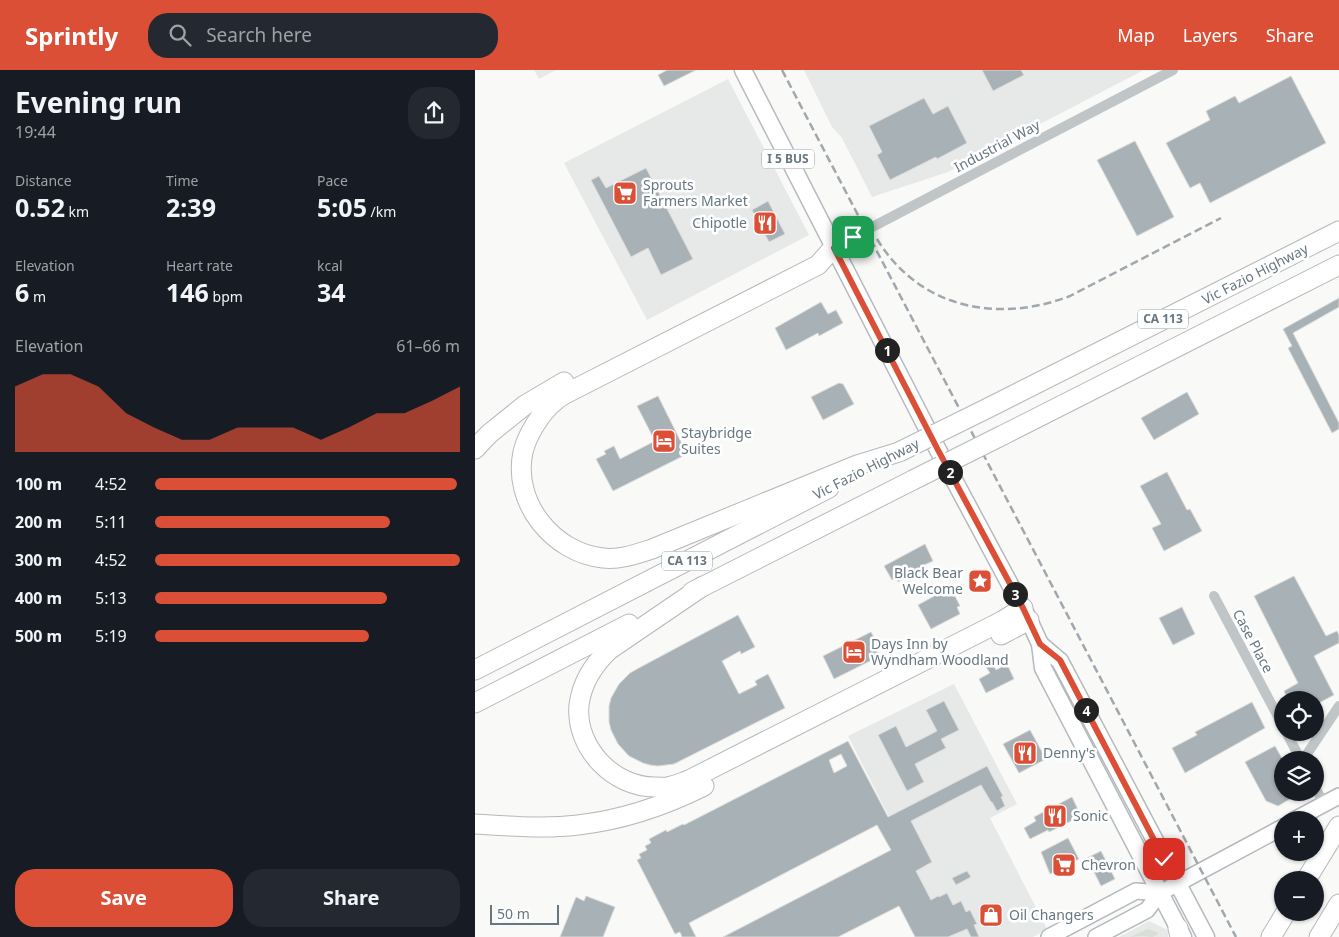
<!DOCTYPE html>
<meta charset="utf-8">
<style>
body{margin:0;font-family:"Noto Sans",sans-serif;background:#242831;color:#f1f3f6;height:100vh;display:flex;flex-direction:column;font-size:19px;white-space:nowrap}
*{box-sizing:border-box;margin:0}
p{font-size:16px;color:#9ea1a6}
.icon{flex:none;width:28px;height:28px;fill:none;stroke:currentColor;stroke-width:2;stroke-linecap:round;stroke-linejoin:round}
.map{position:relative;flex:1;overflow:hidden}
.drawer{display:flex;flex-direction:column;background:#171b24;width:475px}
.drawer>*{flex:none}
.controls{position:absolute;left:799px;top:621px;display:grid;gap:10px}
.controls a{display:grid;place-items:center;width:50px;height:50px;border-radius:50%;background:#171b24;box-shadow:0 1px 4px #0004;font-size:25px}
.scale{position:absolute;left:15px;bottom:12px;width:69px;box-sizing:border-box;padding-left:5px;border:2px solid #667780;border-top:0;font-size:14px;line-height:18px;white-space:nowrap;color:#667780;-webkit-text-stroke:4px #fff;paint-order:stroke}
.pin{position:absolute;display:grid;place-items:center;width:42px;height:42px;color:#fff;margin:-21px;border-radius:10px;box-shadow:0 2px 8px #0006}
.km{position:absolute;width:25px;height:25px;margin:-12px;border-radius:50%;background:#222;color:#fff;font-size:14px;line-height:25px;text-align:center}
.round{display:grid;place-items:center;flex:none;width:52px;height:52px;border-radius:20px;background:#242831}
.summary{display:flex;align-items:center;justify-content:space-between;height:85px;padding:0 15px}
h1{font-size:28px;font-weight:700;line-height:38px}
.metrics{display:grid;grid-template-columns:repeat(3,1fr);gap:8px;height:85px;padding:5px 15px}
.metrics div{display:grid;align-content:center}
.metrics b{font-size:25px;font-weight:700}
.metrics small{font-size:14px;font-weight:400}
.metrics p{font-size:14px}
.chart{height:140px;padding:10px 15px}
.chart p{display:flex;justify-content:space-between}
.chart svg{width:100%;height:90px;margin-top:5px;fill:#da4f36;opacity:.7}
.button{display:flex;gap:10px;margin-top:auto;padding:10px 15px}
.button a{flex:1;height:58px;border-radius:20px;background:#da4f36;color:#fff;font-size:20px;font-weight:700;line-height:58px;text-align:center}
.button a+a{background:#242831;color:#f1f3f6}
ul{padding:0 15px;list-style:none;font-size:16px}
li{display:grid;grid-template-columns:80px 60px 1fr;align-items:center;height:38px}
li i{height:12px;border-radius:6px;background:#da4f36}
header{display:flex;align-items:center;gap:30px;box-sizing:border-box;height:70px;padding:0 25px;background:#da4f36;color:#fff}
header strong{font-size:24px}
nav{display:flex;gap:28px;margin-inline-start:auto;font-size:18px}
.search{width:350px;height:45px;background:#242831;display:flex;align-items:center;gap:12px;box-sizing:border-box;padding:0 18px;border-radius:20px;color:#9ea1a6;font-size:19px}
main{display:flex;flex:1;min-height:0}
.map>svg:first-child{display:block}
</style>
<header>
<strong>Sprintly</strong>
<div class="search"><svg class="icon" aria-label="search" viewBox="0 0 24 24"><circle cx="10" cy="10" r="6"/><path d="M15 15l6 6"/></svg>Search here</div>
<nav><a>Map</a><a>Layers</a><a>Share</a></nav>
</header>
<main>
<section class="drawer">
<div class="summary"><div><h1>Evening run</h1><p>19:44</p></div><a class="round"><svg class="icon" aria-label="share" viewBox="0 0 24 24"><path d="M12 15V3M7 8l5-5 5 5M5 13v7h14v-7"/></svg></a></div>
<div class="metrics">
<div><p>Distance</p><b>0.52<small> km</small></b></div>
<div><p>Time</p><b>2:39</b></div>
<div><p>Pace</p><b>5:05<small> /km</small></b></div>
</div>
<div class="metrics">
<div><p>Elevation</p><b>6<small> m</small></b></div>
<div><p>Heart rate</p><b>146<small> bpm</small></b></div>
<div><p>kcal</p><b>34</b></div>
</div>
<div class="chart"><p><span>Elevation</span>61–66 m</p>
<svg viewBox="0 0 160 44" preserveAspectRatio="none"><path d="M0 44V12L10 6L20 6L30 12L40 25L50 32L60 38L70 38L80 32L90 32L100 32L110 38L120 32L130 25L140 25L150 19L160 12V44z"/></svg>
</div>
<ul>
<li><b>100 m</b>4:52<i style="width:99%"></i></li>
<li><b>200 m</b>5:11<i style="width:77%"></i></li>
<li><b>300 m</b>4:52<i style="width:100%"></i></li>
<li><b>400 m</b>5:13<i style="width:76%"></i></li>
<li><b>500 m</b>5:19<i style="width:70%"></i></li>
</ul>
<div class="button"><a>Save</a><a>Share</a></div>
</section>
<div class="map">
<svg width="864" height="867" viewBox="0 0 864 867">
<rect width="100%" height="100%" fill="#f9f9f7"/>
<g fill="#e7e9e8">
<polygon points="59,0 81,0 64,9"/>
<polygon points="329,0 669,0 473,102 397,127 367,68 357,57"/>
<polygon points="253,9 334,165 172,250 89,93"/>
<polygon points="479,614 542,734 515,748 572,859 558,867 475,867 373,666"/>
<polygon points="674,851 693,860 693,867 644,867"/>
</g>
<polygon fill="#d9ded6" points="673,859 684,863 678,867 667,866 655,867"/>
<g fill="#a8b1b6" stroke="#dbdbd9" fill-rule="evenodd">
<polygon points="192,0 221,0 189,16 183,5"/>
<polygon points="507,0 546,0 549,5 518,21"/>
<polygon points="816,6 851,73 735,133 725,113 715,118 691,73 735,50 731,41 760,26 764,33"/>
<polygon points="449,28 458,44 473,36 492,73 462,89 461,87 415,110 402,85 407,82 394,56"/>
<polygon points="660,71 699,147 662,166 622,90"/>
<polygon points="171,98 218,189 186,205 173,178 156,187 116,110 124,106 131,118"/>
<polygon points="293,131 310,164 294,172 277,140"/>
<polygon points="864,228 864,237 818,263 864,353 864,359 857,363 813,278 817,276 808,259"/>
<polygon points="346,232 353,244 361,240 368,253 344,266 343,263 311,280 300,258"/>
<polygon points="364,313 368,314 379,334 348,350 336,327"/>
<polygon points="712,322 724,344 679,370 666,348"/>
<polygon points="183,326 212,384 138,421 121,389 131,384 129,381 139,376 145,389 180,371 162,336"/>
<polygon points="692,402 712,440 715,439 727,461 689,481 677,458 686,454 665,416"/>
<polygon points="450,474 458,491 447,496 448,499 423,512 421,508 417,510 409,496"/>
<polygon points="819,506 851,566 862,561 864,565 864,573 839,586 859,625 840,635 840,630 813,630 809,621 823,613 779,526"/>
<polygon points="472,519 473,521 477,520 485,536 482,537 485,544 456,559 443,535"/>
<polygon points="707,537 720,564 698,575 684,548"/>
<polygon points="263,545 280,577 266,584 265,581 247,591 264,624 282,615 280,611 293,604 310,638 199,694 183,696 175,695 168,693 154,686 143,674 136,660 134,652 134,636 136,628 144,614 155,603 162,599"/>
<polygon points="396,562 404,577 401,579 405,586 359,609 348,586"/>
<polygon points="518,594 521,600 532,594 539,609 511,623 504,609 515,603 511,597"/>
<polygon points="469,631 484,660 466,669 471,678 440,694 449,712 432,721 403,665 421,656 431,677 462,661 451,640"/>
<polygon points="777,632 790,658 710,703 697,678 722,665 720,662"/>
<polygon points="555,660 571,689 544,703 528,674"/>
<path d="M373,671L413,747L512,696L528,726L526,727L530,736L522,741L517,732H516L506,715L436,751L457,792L441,801L456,830L463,826L464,827L472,823L478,835L486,831L491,842L495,840L502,854L499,855L504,867H496L492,859L473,867H440L424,836L363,867H248L416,780L402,755L214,853L221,867H207L205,862L200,864L162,790L166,788L164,784L172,780L170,776L176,773L174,769L191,760L192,762L208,754L209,755ZM366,684L372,696L359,703L354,690Z"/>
<polygon points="800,676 808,690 808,722 827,722 803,736 791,731 770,692"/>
<polygon points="597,727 606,746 574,762 573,760 555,769 549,758 561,751 559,747"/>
<polygon points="593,768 604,789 596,793 598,797 585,803 583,800 575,804 566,782"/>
<polygon points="626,781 640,809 626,816 612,788"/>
<polygon points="492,801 496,807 481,815 477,808"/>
<polygon points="111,826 140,837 128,867 85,867 101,827 109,831"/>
<polygon points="520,838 525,848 515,854 510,844"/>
</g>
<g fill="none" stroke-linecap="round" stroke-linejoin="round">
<g stroke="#b3b9bd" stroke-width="18">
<g id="secondary">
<polyline points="819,750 864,726"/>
<polyline points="574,867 661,821 685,823"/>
<polyline points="621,867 672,840 685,823 808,757"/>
</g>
</g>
<g stroke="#b4babd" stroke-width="19">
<g id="primary">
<polyline points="268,0 463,380 554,550 565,574 568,598 708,867"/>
<polyline points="565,574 585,591 731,867"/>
</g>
</g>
<g stroke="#b4b9bb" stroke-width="21">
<g id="highway">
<path d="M359,177L343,195L96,321C90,324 84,327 80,331C66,342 52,365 48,382C37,433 79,483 128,488C145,490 161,484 177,479L382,395L424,382"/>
<polyline points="513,338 864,161"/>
<polyline points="528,365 864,195"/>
<polyline points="0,379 14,364 50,335 89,312"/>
<path d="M228,516L134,580C118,595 107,612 104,635C100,678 139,718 181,717C186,717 192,718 196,716C202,715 208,712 214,710L527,551L548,538"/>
<polyline points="217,522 438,410"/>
<polyline points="526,565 554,550"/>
<polyline points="0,600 354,418"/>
<polyline points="0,633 154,554"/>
<path d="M0,754C34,756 69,759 103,755C147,750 189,736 229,716"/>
<polyline points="831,810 864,756"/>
<polyline points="703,858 705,867"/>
<polyline points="796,867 811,842"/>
<polyline points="844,867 864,834"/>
</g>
</g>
<g stroke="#c0c5c8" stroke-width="10">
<polyline points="359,177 698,0"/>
<polyline points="739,526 808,656"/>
<polyline points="811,662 826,690"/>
<polyline points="828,690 864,636"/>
<polyline points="840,717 849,734"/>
</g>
<use href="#secondary" stroke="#fff" stroke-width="15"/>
<use href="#primary" stroke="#fff" stroke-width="16"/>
<use href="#highway" stroke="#fff" stroke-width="19"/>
<g stroke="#a0a8ad" stroke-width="2.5" stroke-dasharray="8 4" stroke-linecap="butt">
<polyline points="307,0 761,867"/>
<path d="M402,169C444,238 522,254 595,226L746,148"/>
</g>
<g stroke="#b4b9bb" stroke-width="21" stroke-linecap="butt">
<g id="highway-bridge">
<polyline points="424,382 513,338"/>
<polyline points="438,410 528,365"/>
</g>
</g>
<use href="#highway-bridge" stroke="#fff" stroke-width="19"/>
</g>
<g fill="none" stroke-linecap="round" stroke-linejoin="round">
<g stroke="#fff" stroke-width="10">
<polyline id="route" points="378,167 359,178 463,380 548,538 565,574 585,590 689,789"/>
</g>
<use href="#route" stroke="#da4f36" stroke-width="6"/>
</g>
<defs>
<g id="supermarket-square" transform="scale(1.25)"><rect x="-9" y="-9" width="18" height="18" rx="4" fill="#da4f36" stroke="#fff"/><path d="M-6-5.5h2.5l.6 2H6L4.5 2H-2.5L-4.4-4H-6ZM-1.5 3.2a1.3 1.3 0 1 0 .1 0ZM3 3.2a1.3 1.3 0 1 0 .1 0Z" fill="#fff"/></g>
<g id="restaurant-square" transform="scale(1.25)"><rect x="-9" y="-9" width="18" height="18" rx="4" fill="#da4f36" stroke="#fff"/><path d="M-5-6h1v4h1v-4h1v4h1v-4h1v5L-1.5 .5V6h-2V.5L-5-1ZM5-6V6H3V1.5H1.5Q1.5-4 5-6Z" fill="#fff"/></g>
<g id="hotel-square" transform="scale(1.25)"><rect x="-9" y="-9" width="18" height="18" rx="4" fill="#da4f36" stroke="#fff"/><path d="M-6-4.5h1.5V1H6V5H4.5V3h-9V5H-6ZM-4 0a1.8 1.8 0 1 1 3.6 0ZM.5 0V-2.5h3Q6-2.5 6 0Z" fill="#fff"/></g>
<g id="sight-square" transform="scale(1.25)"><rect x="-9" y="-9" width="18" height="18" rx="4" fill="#da4f36" stroke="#fff"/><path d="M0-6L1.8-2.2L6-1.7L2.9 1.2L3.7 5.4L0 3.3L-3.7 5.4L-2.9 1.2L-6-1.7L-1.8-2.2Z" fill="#fff"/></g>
<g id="shop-square" transform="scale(1.25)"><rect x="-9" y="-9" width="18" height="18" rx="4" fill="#da4f36" stroke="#fff"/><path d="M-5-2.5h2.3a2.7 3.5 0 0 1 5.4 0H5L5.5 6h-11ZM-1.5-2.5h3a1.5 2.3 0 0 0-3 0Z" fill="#fff"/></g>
</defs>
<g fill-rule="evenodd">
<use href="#supermarket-square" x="150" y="123"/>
<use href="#restaurant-square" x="290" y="153"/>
<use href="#hotel-square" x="189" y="371"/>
<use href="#sight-square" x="505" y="511"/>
<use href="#hotel-square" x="379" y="582"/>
<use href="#restaurant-square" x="550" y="683"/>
<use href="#restaurant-square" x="580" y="746"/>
<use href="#supermarket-square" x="589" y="795"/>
<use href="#shop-square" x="516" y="845"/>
</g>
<g text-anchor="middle" stroke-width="5" stroke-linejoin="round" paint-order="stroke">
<g fill="#fff" stroke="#94a0a6" stroke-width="1">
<rect x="287" y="79.5" width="52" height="19" rx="4"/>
<rect x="663" y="239.5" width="50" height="19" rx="4"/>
<rect x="187" y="481.5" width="50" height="19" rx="4"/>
</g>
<g font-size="12" font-weight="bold" fill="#667780">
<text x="313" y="93">I 5 BUS</text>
<text x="688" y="253">CA 113</text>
<text x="212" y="495">CA 113</text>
</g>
<g font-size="14" fill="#667780" stroke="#fff">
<text transform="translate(522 76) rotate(-28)" y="5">Industrial Way</text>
<text transform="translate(780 204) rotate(-27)" y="5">Vic Fazio Highway</text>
<text transform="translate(391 399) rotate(-27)" y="5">Vic Fazio Highway</text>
<text transform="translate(778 571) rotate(62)" y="5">Case Place</text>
</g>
<g font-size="14" fill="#667780" stroke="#fff" text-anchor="start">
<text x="168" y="120">Sprouts<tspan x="168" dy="16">Farmers Market</tspan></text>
<text x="272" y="158" text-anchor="end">Chipotle</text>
<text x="206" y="368">Staybridge<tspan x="206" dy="16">Suites</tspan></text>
<text x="488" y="508" text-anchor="end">Black Bear<tspan x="488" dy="16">Welcome</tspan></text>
<text x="396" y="579">Days Inn by<tspan x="396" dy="16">Wyndham Woodland</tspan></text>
<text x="568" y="688">Denny's</text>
<text x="598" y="751">Sonic</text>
<text x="606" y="800">Chevron</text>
<text x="534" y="850">Oil Changers</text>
</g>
</g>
</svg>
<div class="controls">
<a><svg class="icon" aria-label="locate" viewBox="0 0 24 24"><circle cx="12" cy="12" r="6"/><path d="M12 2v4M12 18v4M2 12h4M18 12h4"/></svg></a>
<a><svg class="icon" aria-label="layers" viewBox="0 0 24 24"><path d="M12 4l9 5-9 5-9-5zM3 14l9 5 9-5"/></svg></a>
<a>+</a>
<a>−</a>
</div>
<div class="scale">50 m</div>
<div class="pin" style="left:378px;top:167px;background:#1e9e55"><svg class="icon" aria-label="arrive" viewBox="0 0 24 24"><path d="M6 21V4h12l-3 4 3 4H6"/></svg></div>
<div class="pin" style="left:689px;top:789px;background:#d93025"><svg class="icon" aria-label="check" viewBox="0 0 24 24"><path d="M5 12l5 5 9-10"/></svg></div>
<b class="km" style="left:412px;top:280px">1</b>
<b class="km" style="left:475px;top:402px">2</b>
<b class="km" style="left:540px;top:524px">3</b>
<b class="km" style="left:611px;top:640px">4</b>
</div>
</main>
